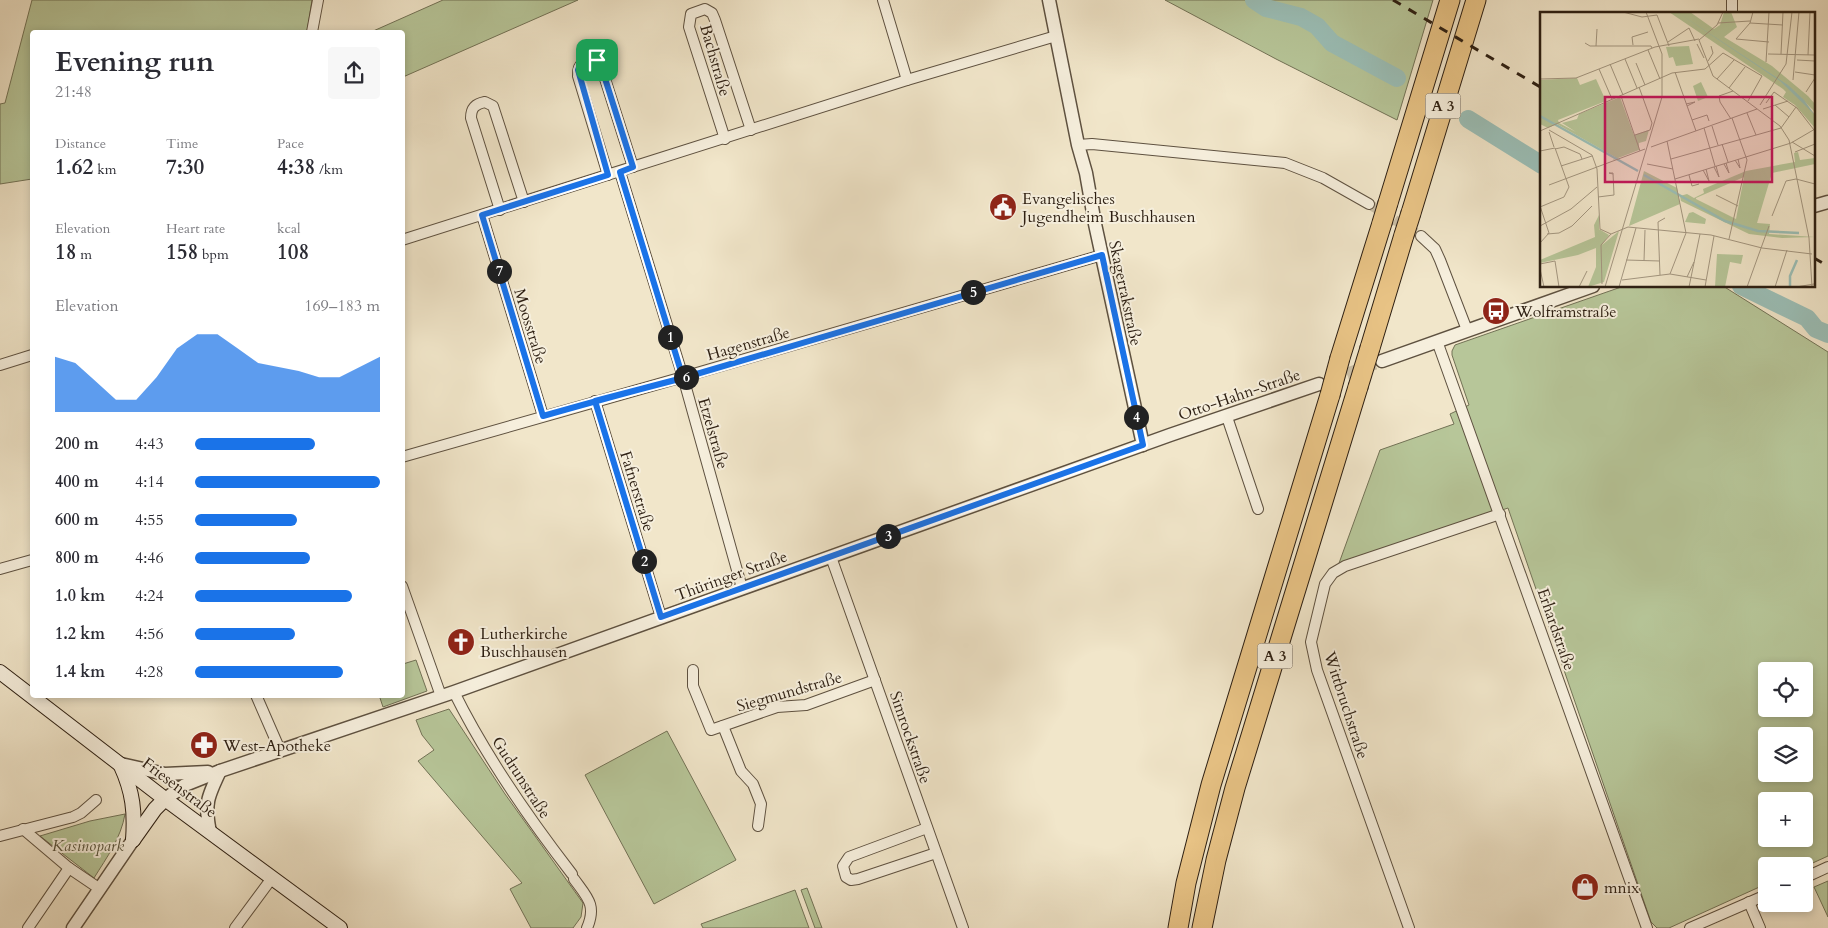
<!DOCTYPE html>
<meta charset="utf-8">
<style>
body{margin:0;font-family:Cardo,serif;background:#f7f7f7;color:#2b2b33;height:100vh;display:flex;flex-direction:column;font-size:19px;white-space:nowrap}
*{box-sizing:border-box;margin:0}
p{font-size:16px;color:#7c7c81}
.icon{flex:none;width:28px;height:28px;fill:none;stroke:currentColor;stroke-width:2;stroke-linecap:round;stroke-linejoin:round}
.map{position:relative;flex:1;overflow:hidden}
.drawer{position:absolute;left:30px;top:30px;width:375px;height:668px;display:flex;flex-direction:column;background:#fff;border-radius:5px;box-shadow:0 2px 8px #0003}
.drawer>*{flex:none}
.fabs{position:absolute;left:1758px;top:662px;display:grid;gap:10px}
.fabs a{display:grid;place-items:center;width:55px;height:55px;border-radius:5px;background:#fff;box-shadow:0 2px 8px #0003;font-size:25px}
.pin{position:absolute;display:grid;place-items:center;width:42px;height:42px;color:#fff;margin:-21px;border-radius:10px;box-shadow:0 2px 8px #0006}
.km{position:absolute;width:25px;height:25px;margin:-12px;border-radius:50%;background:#222;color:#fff;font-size:14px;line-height:25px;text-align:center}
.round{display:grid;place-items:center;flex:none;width:52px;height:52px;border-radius:5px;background:#f7f7f7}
.overview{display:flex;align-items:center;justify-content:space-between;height:85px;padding:0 25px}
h1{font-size:28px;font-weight:700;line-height:38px}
.stats{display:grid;grid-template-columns:repeat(3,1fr);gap:8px;height:85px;padding:5px 25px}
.stats div{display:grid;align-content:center}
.stats b{font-size:21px;font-weight:700}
.stats small{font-size:14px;font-weight:400}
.stats p{font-size:14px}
.chart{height:140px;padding:10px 25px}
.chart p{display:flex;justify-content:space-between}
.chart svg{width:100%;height:90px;margin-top:5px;fill:#1a73e8;opacity:.7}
ul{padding:0 25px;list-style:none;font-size:16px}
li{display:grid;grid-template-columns:80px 60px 1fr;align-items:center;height:38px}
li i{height:12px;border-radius:6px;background:#1a73e8}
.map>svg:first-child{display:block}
</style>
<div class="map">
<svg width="1828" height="928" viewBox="0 0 1828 928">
<rect width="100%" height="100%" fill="#f1e6ca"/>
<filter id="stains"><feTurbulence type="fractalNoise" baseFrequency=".004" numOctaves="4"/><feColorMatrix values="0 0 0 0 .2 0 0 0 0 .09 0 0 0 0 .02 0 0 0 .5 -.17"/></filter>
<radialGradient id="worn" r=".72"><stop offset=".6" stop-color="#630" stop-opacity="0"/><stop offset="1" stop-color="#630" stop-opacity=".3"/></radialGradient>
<g fill="#b7c699" stroke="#727256" fill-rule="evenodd">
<polygon points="32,0 312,0 307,32 32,32 32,179 0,184 0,104 5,103"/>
<polygon points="443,0 578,0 403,77 402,32 371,32"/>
<polygon points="1165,0 1433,0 1397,120 1276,59"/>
<path d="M1624,286H1723L1828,352V856L1804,867L1766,866V884L1669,928H1657L1651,922L1508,508L1338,566L1380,450L1454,424L1450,414L1469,405L1452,355V351L1455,345ZM1766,671H1804V709H1766ZM1766,736H1804V774H1766ZM1766,801H1804V839H1766Z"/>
<polygon points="416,660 427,691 383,707 379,695 402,695 403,664"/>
<polygon points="449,709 505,794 583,903 581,917 573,928 531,928 510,889 522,883 418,761 434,750 422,735 416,720"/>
<polygon points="667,731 736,860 654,904 585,775"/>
<path d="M125,814C121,838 107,857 94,878L40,836L90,821Z"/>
<polygon points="1828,881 1828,917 1814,887"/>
<polygon points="807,888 822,928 815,928 801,890"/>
<polygon points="795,890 809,928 703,928 701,924"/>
</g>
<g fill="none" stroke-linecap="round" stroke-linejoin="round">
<g stroke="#9bbfb7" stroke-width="18">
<polyline points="1254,0 1266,8 1301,17 1317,26 1332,43 1397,78"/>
<polyline points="1468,119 1542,165"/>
<polyline points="1741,286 1807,318 1816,329 1828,334"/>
</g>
<polyline stroke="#cabea5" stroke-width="10" stroke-dasharray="10 5" stroke-linecap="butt" points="1369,204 1421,236"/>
<polyline stroke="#cabea5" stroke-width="12" stroke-dasharray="12 6" stroke-linecap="butt" points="1330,380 1382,361"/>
<g stroke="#5e5140" stroke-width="12">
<g id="minor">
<polyline points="883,0 907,80"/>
<polyline points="1732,0 1732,14"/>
<polyline points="312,32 318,0"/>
<polyline points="725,139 689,27 691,14 705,9 712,13 715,20 751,130"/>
<polyline points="1078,145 1092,144 1285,163 1323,178 1369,204"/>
<polyline points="620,172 683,377 742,588"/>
<path d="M608,175L578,76C577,63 589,54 600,63L633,167"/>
<path d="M500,210L471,118C471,108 475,104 485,102L493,106L524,202"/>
<polyline points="482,215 543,416"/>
<polyline points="1421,236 1435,249 1440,260 1467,330"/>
<polyline points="402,240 907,80 1056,36"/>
<polyline points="1437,341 1647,928"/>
<polyline points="0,365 32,355"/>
<polyline points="595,401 661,617"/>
<polyline points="1227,417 1258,509"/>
<polyline points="402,457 683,377 1102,255"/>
<polyline points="831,557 963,928"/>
<polyline points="0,569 32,560"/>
<polyline points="402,586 441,696"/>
<polyline points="693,670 693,686 711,730 777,707 806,705 875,680"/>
<path d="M454,692C486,757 528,817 572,874"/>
<polyline points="256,695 280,750"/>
<polyline points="723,726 741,771 753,784 761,804 758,826"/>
<polyline points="927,828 849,857 843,866 846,877 851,880 858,879 936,853"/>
<polyline points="23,829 69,868 100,889"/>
<polyline points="0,836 73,817 81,813 96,800"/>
<polyline points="1804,878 1828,867"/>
<path d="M574,879C587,897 597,905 587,928"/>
<polyline points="1749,902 1760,928"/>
<polyline points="28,928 69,868"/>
<polyline points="235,928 272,878"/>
<polyline points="1409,928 1317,670 1311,642 1325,584 1333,573 1345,566 1500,514"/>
<polyline points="1690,928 1766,895"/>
</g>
</g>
<g stroke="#5e5140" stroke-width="15">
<g id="tertiary">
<polyline points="1049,0 1078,145 1086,173 1095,224 1143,445"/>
<polyline points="1814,206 1828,202"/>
<polyline points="1382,361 1593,286"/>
<polyline points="121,764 165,774 208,772"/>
<polyline points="165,799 185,785 220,771 454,692 1170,435 1319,384"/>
<path d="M210,832C204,804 208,796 220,771"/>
<polyline points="73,928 133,840"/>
</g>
</g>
<g stroke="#2d1f12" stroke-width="16">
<g id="secondary">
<polyline points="0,672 165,799 340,928"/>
<path d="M121,766C133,792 135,812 133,840"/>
<polyline points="133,840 155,809 165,799"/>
</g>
</g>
<g stroke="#2d1f12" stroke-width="21">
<g id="motorway">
<polyline points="1388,203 1450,0"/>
<polyline points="1411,213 1476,0"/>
<polyline points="1370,348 1404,235"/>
<polyline points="1340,358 1382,223"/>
<polyline points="1178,928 1186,883 1211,785 1330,395"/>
<polyline points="1202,928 1216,860 1235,788 1358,387"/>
</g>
</g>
<use href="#minor" stroke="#f6efdd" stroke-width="10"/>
<use href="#tertiary" stroke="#f6efdd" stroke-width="12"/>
<use href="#secondary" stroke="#f6efdd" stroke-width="14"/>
<use href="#motorway" stroke="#e8c385" stroke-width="19"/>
<g stroke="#2d1f12" stroke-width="3" stroke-dasharray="9 9" stroke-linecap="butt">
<polyline points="1393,0 1542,88"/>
<polyline points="1814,258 1828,266"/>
</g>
<g stroke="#2d1f12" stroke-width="21" stroke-linecap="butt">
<g id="motorway-bridge">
<polyline points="1382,223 1388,203"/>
<polyline points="1404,235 1411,213"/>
<polyline points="1358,387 1370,348"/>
<polyline points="1330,395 1340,358"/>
</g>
</g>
<use href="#motorway-bridge" stroke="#e8c385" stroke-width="19"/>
</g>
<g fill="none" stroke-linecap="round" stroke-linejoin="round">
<g stroke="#fff" stroke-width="10">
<path id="route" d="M597,60L602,69L633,167L620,172L683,378L595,401L661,617L1143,445L1102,255L683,378C636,390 589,403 543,416L482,215L608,175L578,70C581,61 588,59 597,60"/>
</g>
<use href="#route" stroke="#1a73e8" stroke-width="6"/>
</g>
<defs>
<g id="civic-disc" transform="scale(1.4375)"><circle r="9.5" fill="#8f2418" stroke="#f6efdd"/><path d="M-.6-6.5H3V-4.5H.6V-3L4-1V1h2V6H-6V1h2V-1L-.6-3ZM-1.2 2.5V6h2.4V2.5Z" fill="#fff"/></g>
<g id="bus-disc" transform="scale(1.4375)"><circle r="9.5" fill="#8f2418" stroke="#f6efdd"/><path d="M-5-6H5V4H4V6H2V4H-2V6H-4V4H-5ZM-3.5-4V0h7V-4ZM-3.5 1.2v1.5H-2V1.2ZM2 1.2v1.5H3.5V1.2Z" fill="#fff"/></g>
<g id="church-disc" transform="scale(1.4375)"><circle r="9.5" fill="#8f2418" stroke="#f6efdd"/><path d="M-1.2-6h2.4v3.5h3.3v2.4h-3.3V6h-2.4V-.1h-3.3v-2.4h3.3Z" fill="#fff"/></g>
<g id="pharmacy-disc" transform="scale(1.4375)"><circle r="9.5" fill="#8f2418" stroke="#f6efdd"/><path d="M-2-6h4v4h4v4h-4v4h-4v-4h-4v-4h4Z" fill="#fff"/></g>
<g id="shop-disc" transform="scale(1.4375)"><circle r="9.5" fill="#8f2418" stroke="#f6efdd"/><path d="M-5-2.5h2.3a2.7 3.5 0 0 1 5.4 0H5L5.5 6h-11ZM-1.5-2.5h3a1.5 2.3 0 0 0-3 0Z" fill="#fff"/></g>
</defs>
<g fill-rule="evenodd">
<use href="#civic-disc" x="1003" y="207"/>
<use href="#bus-disc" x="1496" y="311"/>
<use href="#church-disc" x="461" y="642"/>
<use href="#pharmacy-disc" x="204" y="745"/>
<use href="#shop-disc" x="1585" y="887"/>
</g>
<g text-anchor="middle" stroke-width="4" stroke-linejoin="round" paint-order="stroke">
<g fill="#f6efdd" stroke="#695d4f" stroke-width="1">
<rect x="1425.5" y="93.5" width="35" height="25" rx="4"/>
<rect x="1257.5" y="643.5" width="35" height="25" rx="4"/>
</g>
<g font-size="15" font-weight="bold" fill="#2d1f12">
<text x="1443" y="111">A 3</text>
<text x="1275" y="661">A 3</text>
</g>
<g font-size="16" fill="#2d1f12" stroke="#f6efdd">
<text transform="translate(716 60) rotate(74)" y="6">Bachstraße</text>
<text transform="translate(1126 293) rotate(78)" y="6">Skagerrakstraße</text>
<text transform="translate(531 326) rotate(73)" y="6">Moosstraße</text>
<text transform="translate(748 343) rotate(-16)" y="6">Hagenstraße</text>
<text transform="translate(1239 394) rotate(-19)" y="6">Otto-Hahn-Straße</text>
<text transform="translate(714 433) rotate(74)" y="6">Etzelstraße</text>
<text transform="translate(638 491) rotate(73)" y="6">Fafnerstraße</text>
<text transform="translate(731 575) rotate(-20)" y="6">Thüringer Straße</text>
<text transform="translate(1557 629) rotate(71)" y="6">Erhardstraße</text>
<text transform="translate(789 691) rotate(-16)" y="6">Siegmundstraße</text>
<text transform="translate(1347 705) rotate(72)" y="6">Wittbruchstraße</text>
<text transform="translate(911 737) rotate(71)" y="6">Simrockstraße</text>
<text transform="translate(522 777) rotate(57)" y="6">Gudrunstraße</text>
<text transform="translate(180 787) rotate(37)" y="6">Friesenstraße</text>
</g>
<g font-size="16" fill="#2d1f12" stroke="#f6efdd" text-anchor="start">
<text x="1022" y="204">Evangelisches<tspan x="1022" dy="18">Jugendheim Buschhausen</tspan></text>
<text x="1515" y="317">Wolframstraße</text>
<text x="480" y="639">Lutherkirche<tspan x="480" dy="18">Buschhausen</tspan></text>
<text x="223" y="751">West-Apotheke</text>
<text x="1604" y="893">mnix</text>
</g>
<g font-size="16" font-style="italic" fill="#56513a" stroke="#f6efdd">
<text x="88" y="851">Kasinopark</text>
</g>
</g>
<g transform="translate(1540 12)">
<rect width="275" height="275" fill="#f1e6ca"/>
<path d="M129,0H150L174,17L180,13L184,0H191L197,15L184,25L232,54L268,84L275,92V100L261,86L275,103V116L255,93L243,85L246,80L243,77ZM149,34L153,52L136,54L133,45L129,46L126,35ZM37,66L40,73L56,67L66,89L18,108L19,111L36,120L22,111L37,107L39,102L80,85L94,123L109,118L106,129L99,131V138L73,148L75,145L17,112L8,116L0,112V68ZM161,70L168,85L158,89L153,74ZM258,140L260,148L275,146V152L232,161L217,211L230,212L229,222L275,225L242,226L209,222L141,189L140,184L147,182L154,186L164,181L163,177L206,159L255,150L254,141ZM204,165L196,207L156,187V186ZM104,159L137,176L140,192L89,214ZM153,200L166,207L165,212L145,210L149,201ZM59,203V217L69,223L62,233L79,219L64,270L48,275L56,255V236L38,243L0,251V248L55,225L54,213ZM177,242L203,243L201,252L190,250L185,275H175Z" fill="#b7c699" fill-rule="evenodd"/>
<path d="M137,0L248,73L264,88L275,103L240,69Z" fill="#9bbfb7"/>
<path fill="none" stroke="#9bbfb7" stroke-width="2.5" d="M0,104L98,159M104,163L185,209L218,219L259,221M250,274V264L257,248"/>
<path fill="none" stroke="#a39680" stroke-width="1" d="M83,0L102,5L117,3L129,34M183,0L177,13L159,28L173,64L240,114L249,128L269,226L272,275M213,0L210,11L196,27L229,30M178,11L210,9M210,11L243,13M128,30L149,16L155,29M45,31L50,34H111L112,36M157,32L164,46M93,33L92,25L108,20M56,34L57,17M108,38L120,67M228,42L275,43M241,42L243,0M268,43L270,0M85,47L97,76M257,48L275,49M168,49L173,41L171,34M226,50L229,0M96,51L105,73M70,52L83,83M59,57L72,87M135,60L156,119M255,60L275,63M0,67L36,66L115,35L159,27M177,67L194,48M253,68L259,0M189,76L205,55M266,80L275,66M81,84L100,139M180,90L179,84L193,79M180,90L191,107M226,91L234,80L257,96L274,118M146,92L155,90L147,94M220,93L246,52L252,0M235,93L249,105M223,97L248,89M207,101L216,123M152,108L167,103L169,109M172,114L178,133M164,116L175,154M9,118L52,143L57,157L60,217L71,222M0,119L132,61L165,57L183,41L222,64L208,89M9,120L14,135M95,123L110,118L112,111L99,75M127,129L146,221L130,262M252,130L275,144M182,132L188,150M111,135L217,97M15,137L24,135L40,142L42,147M0,139L15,136L29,175L24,185L0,195M255,140L275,132M131,147L241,116L256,95M195,148L200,156L198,147M107,152L133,157M184,152L189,161L186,151M21,154L52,144M174,155L179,165L176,154M163,158L169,169L166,157M149,163L152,174L159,172M135,167L251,131L275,117M9,173L105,137M176,183L198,194M58,185L74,183L73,161H69L73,162M232,204L246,169L256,167L275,172M0,214L31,197L57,175M7,222L19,221L32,214L52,194M189,227L207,148L192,106M0,231L9,221L0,194M86,248L120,249M104,249L105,218M0,252L15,249L19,275M0,257L4,275M120,263L118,210L125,206M147,265L154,250M82,268L130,262L166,268M62,272L61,233L71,222L88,215L171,223L222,236L272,242M39,275L47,259M65,275L122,85V42L106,0M79,275L96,216M149,275L160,222M165,275L174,224M207,275L229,214M235,275L247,238M256,275L274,272"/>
<path fill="#c2185b" fill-opacity="0.15" stroke="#c2185b" stroke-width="2.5" d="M65,85H232V170H65Z"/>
<rect width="275" height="275" fill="none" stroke="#2d1f12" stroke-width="2.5"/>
</g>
<rect width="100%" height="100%" filter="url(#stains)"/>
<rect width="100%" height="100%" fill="url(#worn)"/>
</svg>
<div class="fabs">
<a><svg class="icon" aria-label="locate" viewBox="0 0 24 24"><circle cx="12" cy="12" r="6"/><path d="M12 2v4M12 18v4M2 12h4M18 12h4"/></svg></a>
<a><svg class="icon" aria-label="layers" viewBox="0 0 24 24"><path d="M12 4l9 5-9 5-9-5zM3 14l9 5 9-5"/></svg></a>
<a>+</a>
<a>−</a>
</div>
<div class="pin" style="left:597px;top:60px;background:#1e9e55"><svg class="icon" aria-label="arrive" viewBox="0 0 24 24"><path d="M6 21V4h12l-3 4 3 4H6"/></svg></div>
<b class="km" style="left:670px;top:337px">1</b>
<b class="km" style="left:644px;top:561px">2</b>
<b class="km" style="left:888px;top:536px">3</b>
<b class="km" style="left:1136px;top:417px">4</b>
<b class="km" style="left:973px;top:292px">5</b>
<b class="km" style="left:686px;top:377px">6</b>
<b class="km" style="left:499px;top:271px">7</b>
<section class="drawer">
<div class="overview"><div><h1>Evening run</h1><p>21:48</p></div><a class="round"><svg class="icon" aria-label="share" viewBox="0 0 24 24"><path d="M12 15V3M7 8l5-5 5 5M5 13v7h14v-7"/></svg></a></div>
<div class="stats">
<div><p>Distance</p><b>1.62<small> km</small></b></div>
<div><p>Time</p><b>7:30</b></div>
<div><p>Pace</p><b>4:38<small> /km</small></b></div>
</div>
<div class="stats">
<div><p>Elevation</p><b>18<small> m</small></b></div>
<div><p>Heart rate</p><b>158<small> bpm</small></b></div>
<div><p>kcal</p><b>108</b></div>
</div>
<div class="chart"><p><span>Elevation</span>169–183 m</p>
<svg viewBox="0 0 160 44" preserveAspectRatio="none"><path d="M0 44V17L10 20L20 29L30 38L40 38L50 27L60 13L70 6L80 6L90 13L100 20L110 22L120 24L130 27L140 27L150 22L160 17V44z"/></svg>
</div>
<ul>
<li><b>200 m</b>4:43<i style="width:65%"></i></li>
<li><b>400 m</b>4:14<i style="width:100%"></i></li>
<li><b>600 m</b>4:55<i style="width:55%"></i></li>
<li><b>800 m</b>4:46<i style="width:62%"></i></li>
<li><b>1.0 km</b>4:24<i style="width:85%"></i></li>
<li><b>1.2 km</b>4:56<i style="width:54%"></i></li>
<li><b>1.4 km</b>4:28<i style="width:80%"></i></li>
</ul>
</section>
</div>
